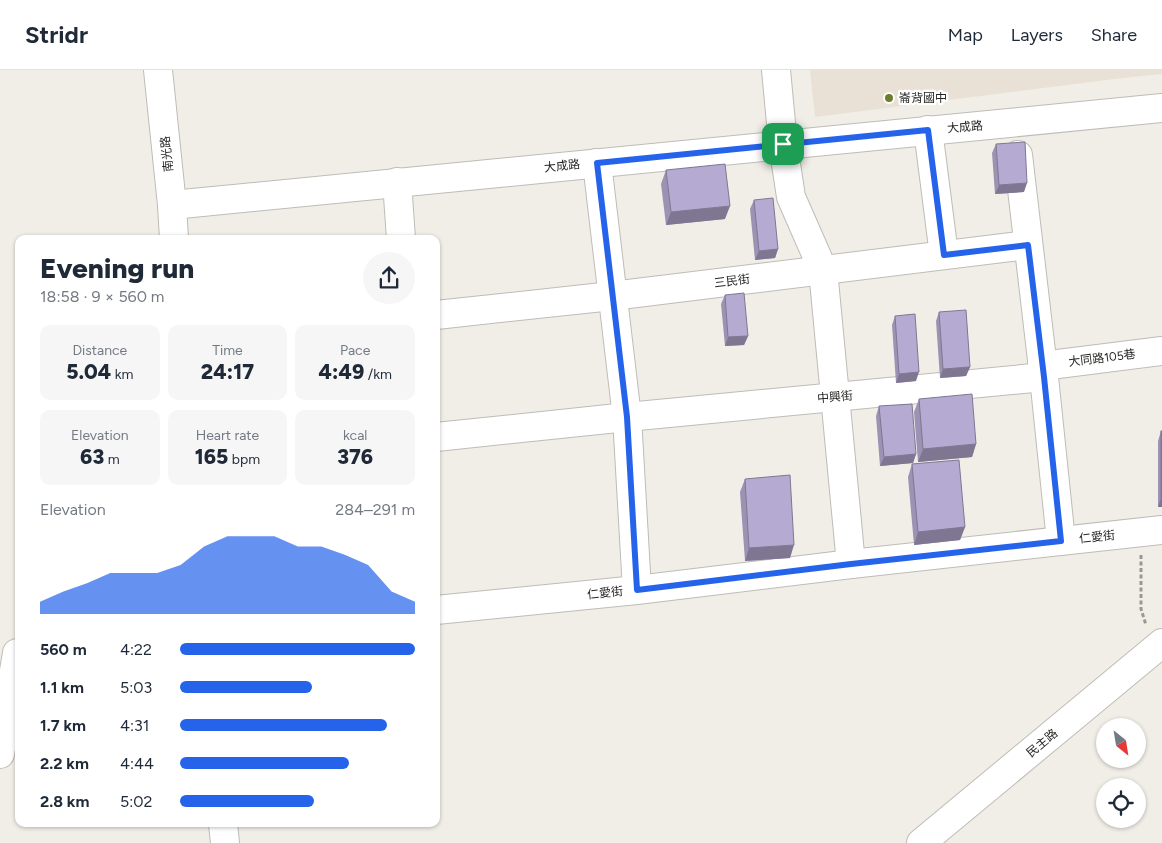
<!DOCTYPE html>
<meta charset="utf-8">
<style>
body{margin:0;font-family:Figtree,"Noto Sans TC",sans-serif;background:#f6f6f7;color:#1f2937;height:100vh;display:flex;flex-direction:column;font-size:19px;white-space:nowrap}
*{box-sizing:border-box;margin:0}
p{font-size:16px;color:#747a83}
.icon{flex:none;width:28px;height:28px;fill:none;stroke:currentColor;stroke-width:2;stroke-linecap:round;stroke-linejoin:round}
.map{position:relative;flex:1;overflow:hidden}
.details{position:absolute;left:15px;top:165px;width:425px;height:592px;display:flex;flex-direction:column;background:#fff;border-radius:10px;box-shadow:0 1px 4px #0004}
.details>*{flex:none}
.needle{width:32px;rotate:150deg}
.fabs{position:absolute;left:1096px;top:648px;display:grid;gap:10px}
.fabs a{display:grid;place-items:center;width:50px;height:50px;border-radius:50%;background:#fff;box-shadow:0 1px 4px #0004;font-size:25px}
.pin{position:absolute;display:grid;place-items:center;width:42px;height:42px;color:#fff;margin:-21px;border-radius:10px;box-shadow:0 2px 8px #0006}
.round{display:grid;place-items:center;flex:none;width:52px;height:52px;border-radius:26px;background:#f6f6f7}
.summary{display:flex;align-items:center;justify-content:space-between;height:85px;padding:0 25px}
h1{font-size:28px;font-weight:800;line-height:38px}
.metrics{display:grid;grid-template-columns:repeat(3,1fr);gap:8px;height:85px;padding:5px 25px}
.metrics div{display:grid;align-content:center;border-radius:10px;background:#f6f6f7;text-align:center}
.metrics b{font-size:21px;font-weight:800}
.metrics small{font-size:14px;font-weight:400}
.metrics p{font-size:14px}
.chart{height:140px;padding:10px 25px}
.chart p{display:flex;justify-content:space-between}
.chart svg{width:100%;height:90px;margin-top:5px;fill:#2563eb;opacity:.7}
ul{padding:0 25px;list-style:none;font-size:16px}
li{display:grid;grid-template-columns:80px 60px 1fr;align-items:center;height:38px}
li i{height:12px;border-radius:6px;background:#2563eb}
header{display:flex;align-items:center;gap:30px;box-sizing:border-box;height:70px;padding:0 25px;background:#fff;border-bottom:1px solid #e0e1e3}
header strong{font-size:24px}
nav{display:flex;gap:28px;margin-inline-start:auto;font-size:18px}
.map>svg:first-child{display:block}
</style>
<header>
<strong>Stridr</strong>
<nav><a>Map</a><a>Layers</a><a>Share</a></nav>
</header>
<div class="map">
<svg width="1162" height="773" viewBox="0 0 1162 773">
<rect width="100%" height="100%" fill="#f1eee8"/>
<polygon fill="#e9e1d5" points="810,0 1162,0 1162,4 1114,9 815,47"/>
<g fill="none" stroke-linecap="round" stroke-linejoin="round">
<g stroke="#bfbcb7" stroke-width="30">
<g id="minor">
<polyline points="158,0 172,135 174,169"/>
<polyline points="776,0 783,74 791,127 823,200 851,494"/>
<polyline points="928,60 944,185"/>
<polyline points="1018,85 1044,307 1061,471"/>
<polyline points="597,93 627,347 637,520"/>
<polyline points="397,112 401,169"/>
<polyline points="172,135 1162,38"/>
<polyline points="436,245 612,226 1028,175"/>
<polyline points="1042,296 1162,281"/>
<polyline points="436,367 627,347 1044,307"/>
<polyline points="436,540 637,520 851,494 1162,460"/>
<polyline points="0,684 17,583"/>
<polyline points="223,754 225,773"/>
<polyline points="921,773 1162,573"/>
</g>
</g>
<polyline stroke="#999792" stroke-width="3" stroke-dasharray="4 2.5" stroke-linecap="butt" points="1141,485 1141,539 1146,555"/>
<use href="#minor" stroke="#fff" stroke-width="28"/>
</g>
<g fill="#9c92b4">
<polygon points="996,74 1024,122 995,124 992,83"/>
<polygon points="666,100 725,149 666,155 661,114"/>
<polygon points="754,130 778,179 775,188 755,190 750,139"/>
<polygon points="725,225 748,266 744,275 725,276 721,234"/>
<polygon points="939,242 970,297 966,306 940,308 936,251"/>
<polygon points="895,246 916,311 896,313 892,255"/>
<polygon points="919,329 976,374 972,387 918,392 914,342"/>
<polygon points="879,336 916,384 913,393 880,396 876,346"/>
<polygon points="1161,361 1162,437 1158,437 1158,371"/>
<polygon points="912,394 965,457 960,470 914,475 908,407"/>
<polygon points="745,409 790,488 745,491 740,422"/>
</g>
<g fill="#7f7792">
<polygon points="1027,113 1024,122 995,124 999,115"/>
<polygon points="730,136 725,149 666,155 671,142"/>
<polygon points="778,179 775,188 755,190 759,181"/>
<polygon points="748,266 744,275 725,276 728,267"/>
<polygon points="970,297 966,306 940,308 943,299"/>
<polygon points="919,302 916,311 896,313 899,304"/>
<polygon points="976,374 972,387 918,392 923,379"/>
<polygon points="916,384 913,393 880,396 884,387"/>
<polygon points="1161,428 1162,428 1162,437 1158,437"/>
<polygon points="965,457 960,470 914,475 918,462"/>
<polygon points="794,475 790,488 745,491 749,478"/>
</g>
<g fill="#b5aad1" stroke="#7f7792">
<polygon points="1025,72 1027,113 999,115 996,74"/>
<polygon points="725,94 730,136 671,142 666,100"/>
<polygon points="773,128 778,179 759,181 754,130"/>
<polygon points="744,223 748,266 728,267 725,225"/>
<polygon points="966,240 970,297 943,299 939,242"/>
<polygon points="915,244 919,302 899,304 895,246"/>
<polygon points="972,324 976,374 923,379 919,329"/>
<polygon points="912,334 916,384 884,387 879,336"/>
<rect x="1161" y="361" width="1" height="67"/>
<polygon points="959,390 965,457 918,462 912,394"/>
<polygon points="790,405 794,475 749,478 745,409"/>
</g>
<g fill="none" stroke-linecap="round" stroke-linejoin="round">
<g stroke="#fff" stroke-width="10">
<polygon id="route" points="928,60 944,185 1028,175 1044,307 1061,471 851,494 637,520 627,347 597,93"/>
</g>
<use href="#route" stroke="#2563eb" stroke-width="6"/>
</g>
<circle fill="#6c7e2e" stroke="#fff" stroke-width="2" cx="889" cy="28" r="5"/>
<g text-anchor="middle" stroke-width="4.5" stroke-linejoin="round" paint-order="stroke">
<g font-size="12" fill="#282725" stroke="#fff" text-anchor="start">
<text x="899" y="32">崙背國中</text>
</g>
<g font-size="12" fill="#282725" stroke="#fff">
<text transform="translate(965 57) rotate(-5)" y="4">大成路</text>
<text transform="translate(167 84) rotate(-96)" y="4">南光路</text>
<text transform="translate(562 96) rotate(-6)" y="4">大成路</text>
<text transform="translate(732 211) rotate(-7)" y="4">三民街</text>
<text transform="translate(1102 288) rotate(-7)" y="4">大同路105巷</text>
<text transform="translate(835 327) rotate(-5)" y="4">中興街</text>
<text transform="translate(1097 467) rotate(-6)" y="4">仁愛街</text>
<text transform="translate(605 523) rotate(-6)" y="4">仁愛街</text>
<text transform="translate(1042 673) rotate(-40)" y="4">民主路</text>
</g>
</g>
</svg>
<div class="fabs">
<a><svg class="needle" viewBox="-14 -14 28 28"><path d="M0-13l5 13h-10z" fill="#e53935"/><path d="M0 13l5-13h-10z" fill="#747a83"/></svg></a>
<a><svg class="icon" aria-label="locate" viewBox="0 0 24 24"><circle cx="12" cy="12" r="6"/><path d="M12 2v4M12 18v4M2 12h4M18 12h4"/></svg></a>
</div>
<div class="pin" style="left:783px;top:74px;background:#1e9e55"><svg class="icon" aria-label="arrive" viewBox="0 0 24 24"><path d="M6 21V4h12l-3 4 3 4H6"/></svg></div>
<section class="details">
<div class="summary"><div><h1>Evening run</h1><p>18:58 · 9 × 560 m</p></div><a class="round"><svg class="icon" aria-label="share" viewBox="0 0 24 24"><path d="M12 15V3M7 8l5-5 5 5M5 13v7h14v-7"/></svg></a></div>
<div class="metrics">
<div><p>Distance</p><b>5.04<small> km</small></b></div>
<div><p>Time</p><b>24:17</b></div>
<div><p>Pace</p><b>4:49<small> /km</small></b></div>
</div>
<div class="metrics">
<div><p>Elevation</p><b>63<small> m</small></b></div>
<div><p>Heart rate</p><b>165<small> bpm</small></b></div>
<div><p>kcal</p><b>376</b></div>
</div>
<div class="chart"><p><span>Elevation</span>284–291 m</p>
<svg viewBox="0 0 160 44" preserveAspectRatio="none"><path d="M0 44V38L10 33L20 29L30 24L40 24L50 24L60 20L70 11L80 6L90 6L100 6L110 11L120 11L130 15L140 20L150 33L160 38V44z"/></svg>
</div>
<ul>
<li><b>560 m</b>4:22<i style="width:100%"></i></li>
<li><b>1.1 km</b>5:03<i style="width:56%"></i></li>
<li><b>1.7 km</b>4:31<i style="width:88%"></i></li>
<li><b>2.2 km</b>4:44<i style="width:72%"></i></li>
<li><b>2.8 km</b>5:02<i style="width:57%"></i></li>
</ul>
</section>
</div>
